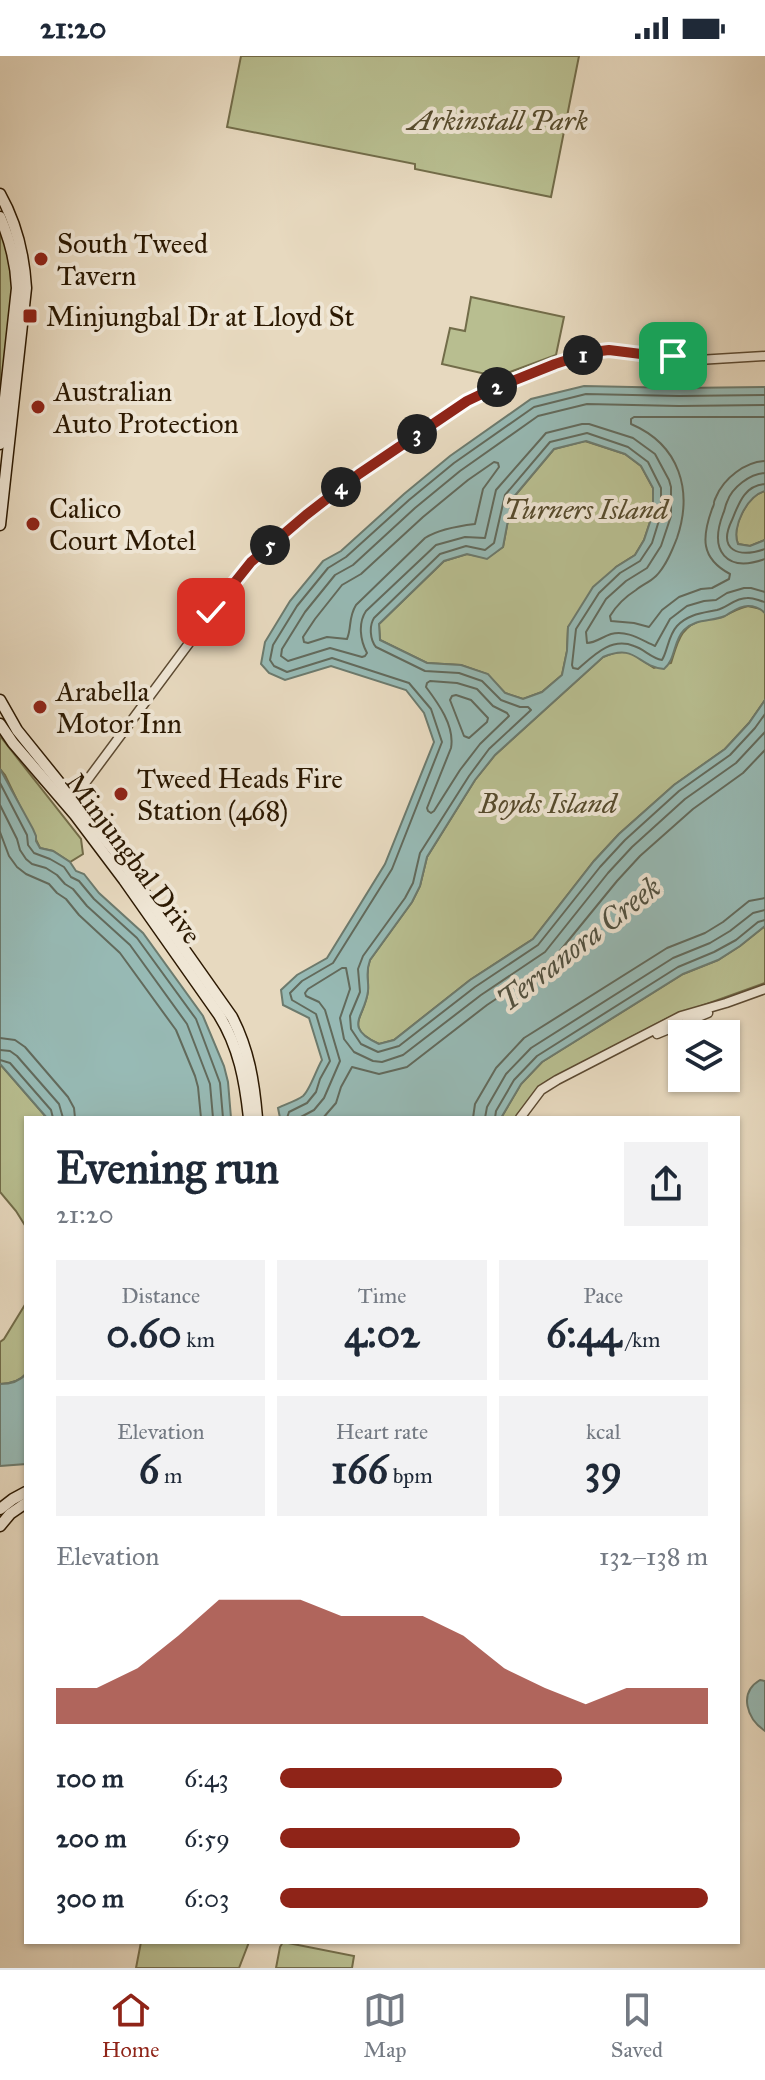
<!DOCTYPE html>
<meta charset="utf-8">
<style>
body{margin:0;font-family:"IM FELL Great Primer",serif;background:#f2f2f3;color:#1f2937;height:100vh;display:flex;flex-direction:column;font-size:30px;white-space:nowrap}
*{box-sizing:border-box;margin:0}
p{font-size:26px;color:#747a83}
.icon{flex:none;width:44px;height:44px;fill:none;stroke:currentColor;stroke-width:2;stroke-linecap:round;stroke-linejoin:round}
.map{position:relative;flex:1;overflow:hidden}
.sheet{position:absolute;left:24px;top:1060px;width:716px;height:828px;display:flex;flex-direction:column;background:#fff;border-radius:0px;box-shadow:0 2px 6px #0004}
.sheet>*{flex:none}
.fabs{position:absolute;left:668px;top:964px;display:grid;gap:16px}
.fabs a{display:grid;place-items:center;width:72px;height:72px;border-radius:0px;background:#fff;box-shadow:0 2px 6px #0004;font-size:40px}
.pin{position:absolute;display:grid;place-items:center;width:68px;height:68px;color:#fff;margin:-34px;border-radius:16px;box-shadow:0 4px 12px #0006}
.km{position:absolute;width:40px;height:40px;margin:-20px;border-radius:50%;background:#222;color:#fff;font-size:22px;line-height:40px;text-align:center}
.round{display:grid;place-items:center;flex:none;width:84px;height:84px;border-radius:0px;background:#f2f2f3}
.summary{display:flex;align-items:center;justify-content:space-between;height:136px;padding:0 32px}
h1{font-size:44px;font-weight:800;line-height:60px}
.figures{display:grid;grid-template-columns:repeat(3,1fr);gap:12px;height:136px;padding:8px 32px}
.figures div{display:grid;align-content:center;border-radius:0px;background:#f2f2f3;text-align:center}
.figures b{font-size:40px;font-weight:800}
.figures small{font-size:22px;font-weight:400}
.figures p{font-size:22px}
.chart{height:224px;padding:16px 32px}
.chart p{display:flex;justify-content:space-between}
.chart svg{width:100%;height:144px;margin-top:8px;fill:#8f2418;opacity:.7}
ul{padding:0 32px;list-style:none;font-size:26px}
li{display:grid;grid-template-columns:128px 96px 1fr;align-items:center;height:60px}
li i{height:20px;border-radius:10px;background:#8f2418}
.status{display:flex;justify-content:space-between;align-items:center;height:56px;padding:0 40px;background:#fff;direction:ltr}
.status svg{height:22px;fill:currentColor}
.tab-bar{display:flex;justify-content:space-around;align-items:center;height:112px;border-top:2px solid #e0e1e3;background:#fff;font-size:22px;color:#747a83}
.tab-bar a{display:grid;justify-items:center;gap:4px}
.tab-bar .current{color:#8f2418}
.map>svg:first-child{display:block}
</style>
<div class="status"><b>21:20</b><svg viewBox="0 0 49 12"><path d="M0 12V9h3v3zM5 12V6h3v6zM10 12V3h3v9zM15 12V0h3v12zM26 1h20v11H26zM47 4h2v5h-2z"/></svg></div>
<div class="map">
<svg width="765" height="1912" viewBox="0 0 765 1912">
<rect width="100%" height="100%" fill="#e7d9bf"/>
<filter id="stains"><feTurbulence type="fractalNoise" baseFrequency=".0025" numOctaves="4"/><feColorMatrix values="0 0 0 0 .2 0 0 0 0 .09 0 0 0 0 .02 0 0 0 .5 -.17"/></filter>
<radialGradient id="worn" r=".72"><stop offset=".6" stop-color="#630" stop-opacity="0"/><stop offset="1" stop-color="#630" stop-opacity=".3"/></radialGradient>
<g fill="#b8be90" stroke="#726c49" stroke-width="2">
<polygon points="241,0 579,0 551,141 415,113 415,108 227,71"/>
<path d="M0,171C23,222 7,283 0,336Z"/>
<polygon points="471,241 564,261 556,299 510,316 490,319 442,308 450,272 465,275"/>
<polygon points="585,385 625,398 641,410 653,432 653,457 644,484 635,499 616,511 568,571 567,595 562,619 542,636 523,643 505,637 487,618 461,609 427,607 380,584 379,568 444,505 467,498 487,502 503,491 512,443 554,393"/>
<path d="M765,435V484L750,490L738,488C731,471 747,440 765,435Z"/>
<path d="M748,550L761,553L765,557V644L749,667L725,693L674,729L619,778L594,805L533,883L470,924L394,984L379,988C342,971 365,962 368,935C369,923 365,917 370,904L412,846L420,830L427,801L475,724L495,699L603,601C628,590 633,598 654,612L671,607C678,585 680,570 705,563C711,562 718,563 724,560C733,556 739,552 748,550Z"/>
<polygon points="0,680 81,783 83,798 70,806 53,795 40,792 5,719 0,713"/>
<polygon points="765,870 765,927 668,962 547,1025 534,1037 517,1062 501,1062 521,1028 542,1006 683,918 718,904 740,890"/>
<polygon points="0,1008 47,1062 26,1062 26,1171 16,1155 0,1136"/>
<path d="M26,1247V1318C19,1326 10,1328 0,1328V1286L4,1283Z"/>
<polygon points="141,1886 249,1886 239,1912 136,1912"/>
<polygon points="283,1886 354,1900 352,1912 276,1912 280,1891"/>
</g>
<g fill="#97bab5" stroke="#6c7a6d" stroke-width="2" fill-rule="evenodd">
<path d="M584,330L679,332L765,331V435C747,440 731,472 738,488L750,490L765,484V557C761,553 754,550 748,550C739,550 732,556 725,560C711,566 696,562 684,574C673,585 676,603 664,613C636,610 637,587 603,601L495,699L475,724L427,801L420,830L412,846L370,904C365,917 369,923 368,935C365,961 342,971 379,988L394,984L470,924L533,883L594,805L619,778L674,729L725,693L749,667L765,644V870L740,890L718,904L683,918L542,1006L521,1028L501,1062H280L278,1052C286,1048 296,1045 303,1040C310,1034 316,1014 322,1004L309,962L283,949L281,934L297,919L327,902L385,808L434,686L424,657L406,634L331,610L285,624L269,617L261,608L265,586L290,545L323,505L341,495L404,438L450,400L531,343ZM586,385L625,398L641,410L653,432V457L644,484L635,499L616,511L593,531L568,571L567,595L562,619L542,636L523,643L505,637L488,618L461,609L427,607L380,584L379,568L444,505L467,498L487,503L503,491L512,443L554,393Z"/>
<polygon points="0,713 33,773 36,780 36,785 40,792 53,795 70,806 76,815 84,818 99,837 143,877 203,960 224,1010 228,1026 231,1062 47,1062 0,1008"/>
<path d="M26,1318V1408L0,1410V1328C10,1328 19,1326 26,1318Z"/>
<path d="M760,1624L765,1625V1675C747,1663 738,1637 760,1624Z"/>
</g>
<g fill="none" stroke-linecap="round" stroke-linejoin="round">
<g stroke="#626a5c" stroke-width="2">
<path d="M765,349L679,350L587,348L538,360L460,415L415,452L353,509L335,519L305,556L282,593L281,600L288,605L330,592L362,601L365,600L367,597C360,584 358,567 366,555L436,489L465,481L485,482L496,434L546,377L582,368H589L633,382L655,398L669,424L671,431V460L661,490L647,512L626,525L606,543L586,576L587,587C595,587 602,581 611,578C628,574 641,584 655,590L670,563L687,550L704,545L716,544L727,537L744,532H751L765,536"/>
<path d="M765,361H634L631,363V368C680,389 693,435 677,482C672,495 666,510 656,520C650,526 642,529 636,534C625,541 616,550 610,560L611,565L634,567L649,571L662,554L679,541L701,533L712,532L729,523L730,518C700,502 702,481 712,453C717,442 711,452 716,441C724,422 745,406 765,405"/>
<path d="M494,406L498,407L499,411L483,433L475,468C458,470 439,473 425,482L356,549C348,562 352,571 347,583L327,581L308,587L304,586L303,581L315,563L342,529L361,518L423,461L468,424Z"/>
<path d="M765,417C750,418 732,431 727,446C725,450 725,454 723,458C709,495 726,517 765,503"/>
<path d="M765,428C744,430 739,447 732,464C717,495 739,502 765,493"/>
<path d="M765,546C759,545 753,541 747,542C735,542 728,551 717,554C703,557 688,558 677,570C668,580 668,594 662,604C651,602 644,593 634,590C611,581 594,599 578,613L573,612L572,609L576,573L599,537L620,517L640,505L652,487L661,458V432L648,406L628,391L587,377L550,386L505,439L494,487L485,494L466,490L440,498L374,562C369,570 370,584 376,591L425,615L459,617L482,625L501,644L520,651H528L531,654L489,693L469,720L420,797L413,827L405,842L363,900L358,913L360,936L350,960L351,973L361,988L378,996L399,990L475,931L538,889L600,811L625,784L679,735L730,699L755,672L765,658"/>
<path d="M430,625L457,627L477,633L493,650L507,657L509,660L480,688L460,714L434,755L431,757L428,755L427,752L451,692C455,670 438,647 426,631L427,627Z"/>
<polygon points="456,639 471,644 488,662 487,666 469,682 464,680 450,644 452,640"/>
<polyline points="0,727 27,779 28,789 34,797 50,803 64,811 71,821 79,825 94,843 137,882 196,963 220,1027 223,1062"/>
<polyline points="0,749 17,783 20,794 26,803 32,808 46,812 57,819 65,828 73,833 87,850 130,889 187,968 210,1028 213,1062"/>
<polyline points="0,776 9,800 17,811 26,818 49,828 57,837 66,843 79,859 120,897 176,974 195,1020 198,1031 201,1062"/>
<polyline points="0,982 15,984 25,991 68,1041 74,1052 75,1062"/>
<polyline points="0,994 10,995 17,1000 59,1048 63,1062"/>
<polyline points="0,1004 10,1007 51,1054 53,1062"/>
<polyline points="287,1062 289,1056 307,1047 316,1036 320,1023 330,1005 316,958 292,944 290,937 302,925 333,907 392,813 442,686 431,653 409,627 332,602 287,616 274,610 270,604 273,589 297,550 328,512 346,501 409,444 454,407 534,351 586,338 679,340 765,339"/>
<polyline points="299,1062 314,1054 324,1042 340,1005 325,954 319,946 306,940 305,937 308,933 342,912 346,912 350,933 340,962 344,983 354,996 373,1005 382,1006 403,999 481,939 545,896 608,817 632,791 685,743 736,707 765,676"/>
<polyline points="323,1062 336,1047 341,1031 352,1011 379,1018 407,1011 487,949 550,907 617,825 640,800 693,753 743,717 765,694"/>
<polyline points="473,1062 475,1048 496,1012 524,982 667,892 705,877 723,866 749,845 765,842"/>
<polyline points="485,1062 487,1051 506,1018 531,992 673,902 710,887 730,875 753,857 765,854"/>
<polyline points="495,1062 496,1055 514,1024 537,1000 678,911 714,896 736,884 758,866 765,864"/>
</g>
<g stroke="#5b4931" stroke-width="11">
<g id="tertiary">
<polyline points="71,746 242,516 271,489 348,425 467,345 488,335 555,308 579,300 605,294 673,301 678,307 682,306 685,302 698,304 765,300"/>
<polyline points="657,978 708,957"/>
<polyline points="520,1062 541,1034 557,1024 681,960 726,947 765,933"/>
</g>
</g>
<g stroke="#2c1902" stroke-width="13">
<g id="secondary">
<path d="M0,138C17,168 24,198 26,232L0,469"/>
<path d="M0,161C10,184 16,207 17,232L0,388"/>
<path d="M0,644L17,674L117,798L232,961C249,994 254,1026 257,1062"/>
<path d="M0,668L13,687L75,759L124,824L219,959C239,991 245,1025 249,1062"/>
<polyline points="0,1453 13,1443 26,1436"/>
<polyline points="0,1470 10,1458 26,1447"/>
</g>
</g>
<use href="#tertiary" stroke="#efe6d5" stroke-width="8"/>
<use href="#secondary" stroke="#efe6d5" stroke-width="10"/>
</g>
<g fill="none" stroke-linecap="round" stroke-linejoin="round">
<g stroke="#fff" stroke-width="16">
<polyline id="route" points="211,556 251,506 306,459 359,418 467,345 488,335 555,308 592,296 609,294 665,301 673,300"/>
</g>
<use href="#route" stroke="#8f2418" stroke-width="10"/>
</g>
<g fill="#8f2418" stroke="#efe6d5" stroke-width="3">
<circle cx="41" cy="203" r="8"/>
<rect x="22" y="252" width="16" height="16" rx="4"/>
<circle cx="38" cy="351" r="8"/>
<circle cx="33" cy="468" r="8"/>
<circle cx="40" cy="651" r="8"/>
<circle cx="121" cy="738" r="8"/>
</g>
<g text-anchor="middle" stroke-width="8" stroke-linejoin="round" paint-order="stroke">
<g font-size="28" font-style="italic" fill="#564b2d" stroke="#efe6d5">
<text x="498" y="74">Arkinstall Park</text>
<text x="586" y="463">Turners Island</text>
<text x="548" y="757">Boyds Island</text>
</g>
<g font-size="28" fill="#2c1902" stroke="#efe6d5" text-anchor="start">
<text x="57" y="197">South Tweed<tspan x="57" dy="32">Tavern</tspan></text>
<text x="46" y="270">Minjungbal Dr at Lloyd St</text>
<text x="54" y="345">Australian<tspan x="54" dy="32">Auto Protection</tspan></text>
<text x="49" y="462">Calico<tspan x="49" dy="32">Court Motel</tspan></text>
<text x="56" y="645">Arabella<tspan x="56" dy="32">Motor Inn</tspan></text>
<text x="137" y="732">Tweed Heads Fire<tspan x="137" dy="32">Station (468)</tspan></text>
</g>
<g font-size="28" fill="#2c1902" stroke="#efe6d5">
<text transform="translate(134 802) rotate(53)" y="10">Minjungbal Drive</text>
</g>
<g font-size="30" font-style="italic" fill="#515141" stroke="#efe6d5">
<text transform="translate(579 888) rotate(-38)" y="10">Terranora Creek</text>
</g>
</g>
<rect width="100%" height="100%" filter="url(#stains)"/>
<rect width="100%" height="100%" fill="url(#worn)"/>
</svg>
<div class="fabs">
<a><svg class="icon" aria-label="layers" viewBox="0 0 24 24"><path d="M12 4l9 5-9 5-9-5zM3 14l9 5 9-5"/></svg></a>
</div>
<div class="pin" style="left:673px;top:300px;background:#1e9e55"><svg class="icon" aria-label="arrive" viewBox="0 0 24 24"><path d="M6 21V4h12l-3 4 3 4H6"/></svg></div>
<div class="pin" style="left:211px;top:556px;background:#d93025"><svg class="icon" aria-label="check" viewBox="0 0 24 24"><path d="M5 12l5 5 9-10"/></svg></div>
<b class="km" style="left:583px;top:299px">1</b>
<b class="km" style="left:497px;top:331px">2</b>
<b class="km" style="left:417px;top:378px">3</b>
<b class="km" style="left:341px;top:431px">4</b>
<b class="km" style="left:270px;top:489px">5</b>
<section class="sheet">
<div class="summary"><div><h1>Evening run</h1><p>21:20</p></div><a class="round"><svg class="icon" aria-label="share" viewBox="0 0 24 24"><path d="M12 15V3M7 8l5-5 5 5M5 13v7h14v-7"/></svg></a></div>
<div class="figures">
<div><p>Distance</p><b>0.60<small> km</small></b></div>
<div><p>Time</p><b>4:02</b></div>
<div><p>Pace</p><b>6:44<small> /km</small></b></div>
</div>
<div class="figures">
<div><p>Elevation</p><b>6<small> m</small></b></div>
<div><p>Heart rate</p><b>166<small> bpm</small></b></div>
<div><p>kcal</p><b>39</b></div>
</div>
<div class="chart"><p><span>Elevation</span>132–138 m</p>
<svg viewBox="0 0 160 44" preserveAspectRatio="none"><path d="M0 44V33L10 33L20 27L30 17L40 6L50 6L60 6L70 11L80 11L90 11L100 17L110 27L120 33L130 38L140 33L150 33L160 33V44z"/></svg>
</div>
<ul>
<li><b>100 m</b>6:43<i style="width:66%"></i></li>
<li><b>200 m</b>6:59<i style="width:56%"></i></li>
<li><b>300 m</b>6:03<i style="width:100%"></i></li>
</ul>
</section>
</div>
<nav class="tab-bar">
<a class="current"><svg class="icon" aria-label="home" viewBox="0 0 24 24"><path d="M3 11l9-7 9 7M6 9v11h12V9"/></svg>Home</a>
<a><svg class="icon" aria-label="map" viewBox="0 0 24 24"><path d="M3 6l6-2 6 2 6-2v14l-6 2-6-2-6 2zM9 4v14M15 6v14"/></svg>Map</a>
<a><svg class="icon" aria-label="saved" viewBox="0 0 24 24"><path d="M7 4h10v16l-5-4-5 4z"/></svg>Saved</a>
</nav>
